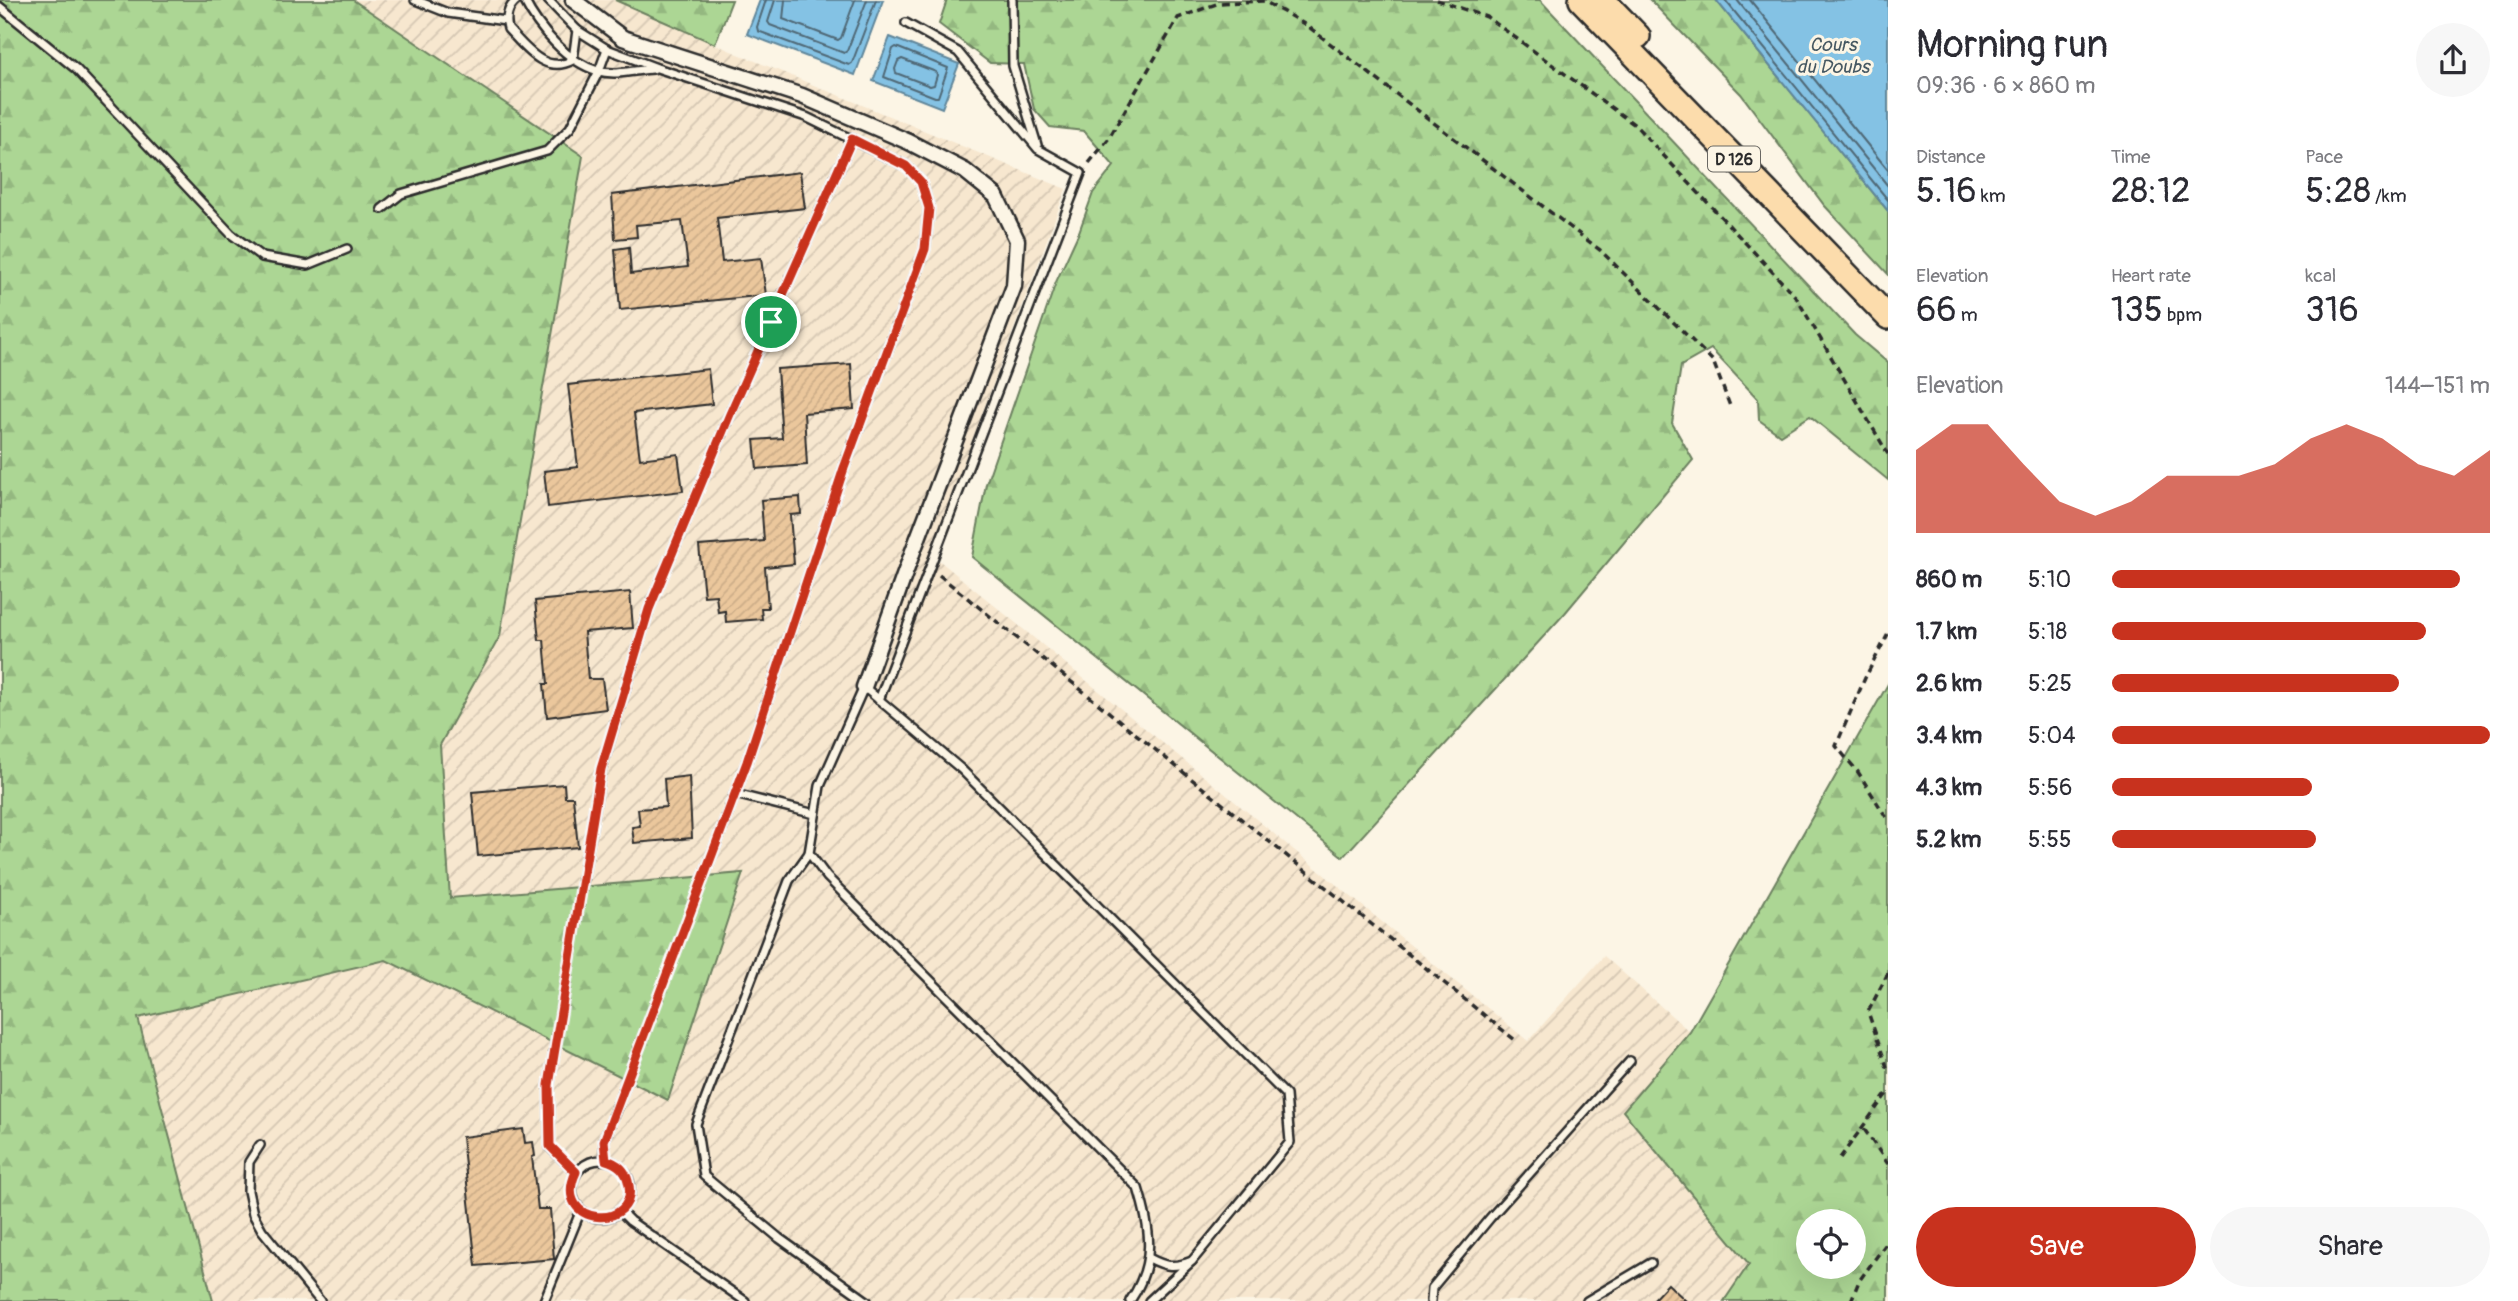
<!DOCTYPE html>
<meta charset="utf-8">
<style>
body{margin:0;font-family:Pangolin,sans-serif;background:#f7f7f7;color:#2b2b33;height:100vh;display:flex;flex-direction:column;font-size:26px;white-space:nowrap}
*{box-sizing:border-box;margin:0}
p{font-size:23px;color:#7c7c81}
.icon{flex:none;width:38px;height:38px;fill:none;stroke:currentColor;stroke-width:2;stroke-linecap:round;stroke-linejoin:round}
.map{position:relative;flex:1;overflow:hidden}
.details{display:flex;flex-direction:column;background:#fff;width:630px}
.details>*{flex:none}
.tools{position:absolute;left:1796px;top:1209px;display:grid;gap:14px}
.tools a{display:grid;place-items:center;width:70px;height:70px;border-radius:50%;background:#fff;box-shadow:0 7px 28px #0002;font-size:35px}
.pin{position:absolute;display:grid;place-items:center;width:60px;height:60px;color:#fff;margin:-30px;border:4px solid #fff;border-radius:50%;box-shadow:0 2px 7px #0007}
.round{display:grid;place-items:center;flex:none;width:74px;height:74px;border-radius:37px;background:#f7f7f7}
.head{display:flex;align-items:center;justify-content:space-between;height:119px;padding:0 28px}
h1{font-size:38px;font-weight:600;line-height:52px}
.metrics{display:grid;grid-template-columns:repeat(3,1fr);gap:10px;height:119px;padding:7px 28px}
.metrics div{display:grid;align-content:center}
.metrics b{font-size:35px;font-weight:600}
.metrics small{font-size:19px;font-weight:400}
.metrics p{font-size:19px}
.chart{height:196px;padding:14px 28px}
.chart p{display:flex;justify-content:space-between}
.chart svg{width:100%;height:126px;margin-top:7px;fill:#c8321e;opacity:.7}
.primary-button{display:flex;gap:14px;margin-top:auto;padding:14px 28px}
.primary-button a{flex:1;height:80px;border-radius:42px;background:#c8321e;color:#fff;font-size:28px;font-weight:600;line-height:80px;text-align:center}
.primary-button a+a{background:#f7f7f7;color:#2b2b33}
ul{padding:0 28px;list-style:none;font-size:23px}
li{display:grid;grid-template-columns:112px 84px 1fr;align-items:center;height:52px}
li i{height:18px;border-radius:9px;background:#c8321e}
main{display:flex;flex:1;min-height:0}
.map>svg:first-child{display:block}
</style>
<main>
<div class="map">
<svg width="1888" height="1301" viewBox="0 0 1888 1301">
<defs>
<pattern id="industrial-furrows" width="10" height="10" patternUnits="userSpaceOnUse" patternTransform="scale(1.75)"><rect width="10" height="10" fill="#f7e7cf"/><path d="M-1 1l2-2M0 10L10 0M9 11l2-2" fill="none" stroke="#d4c6b2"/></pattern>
<pattern id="forest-firs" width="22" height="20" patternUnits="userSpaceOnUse" patternTransform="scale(1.75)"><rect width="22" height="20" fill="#acd694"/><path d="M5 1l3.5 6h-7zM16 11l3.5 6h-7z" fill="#94b880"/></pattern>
<pattern id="building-hatch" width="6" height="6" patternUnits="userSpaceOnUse" patternTransform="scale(1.75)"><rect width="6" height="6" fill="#ebc79c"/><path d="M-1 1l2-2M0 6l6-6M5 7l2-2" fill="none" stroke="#caab87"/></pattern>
</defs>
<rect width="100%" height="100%" fill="#fcf5e5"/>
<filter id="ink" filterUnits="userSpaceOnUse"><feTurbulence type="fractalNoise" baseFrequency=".0143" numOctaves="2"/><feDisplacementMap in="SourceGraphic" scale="14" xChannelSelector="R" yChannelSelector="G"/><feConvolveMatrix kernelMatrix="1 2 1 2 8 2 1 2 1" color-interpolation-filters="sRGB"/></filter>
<g filter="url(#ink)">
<polygon fill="url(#industrial-furrows)" points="0,0 615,0 731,51 1066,189 930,553 1528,1041 1604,956 1690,1032 1623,1112 1749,1264 1724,1301 0,1301"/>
<g fill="url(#forest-firs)" stroke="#6c8060" stroke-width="2" fill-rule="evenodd">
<polygon points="0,0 353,0 583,156 500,636 440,745 450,898 743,873 668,1100 386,960 138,1018 213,1301 0,1301"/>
<polygon points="615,0 732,0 715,44"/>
<polygon points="947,0 1540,0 1855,335 1888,363 1888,480 1810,416 1780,435 1759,420 1758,399 1711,349 1681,366 1672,423 1693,460 1565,613 1343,857 972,557 986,484 1056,282 1079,232 1093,193 1114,166 1084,131 1050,127 1034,109 1024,64 990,63 939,24"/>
<polygon points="1650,0 1716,0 1888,211 1888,274 1824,205 1741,94"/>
<path d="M1888,684V1301H1724L1749,1264L1623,1111L1690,1032ZM1808,1222H1853V1267H1808Z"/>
</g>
<g fill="#84c2e4" stroke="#60869a" stroke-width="2">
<polygon points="760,0 883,0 855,75 747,34"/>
<polygon points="1716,0 1888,0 1888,211"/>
<polygon points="890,37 959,64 942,108 873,81"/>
</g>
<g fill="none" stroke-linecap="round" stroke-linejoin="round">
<g stroke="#4f6775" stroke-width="2">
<polyline points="766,0 757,27 758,31 849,65 852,63 876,0"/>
<polyline points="775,0 768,22 770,25 844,53 847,51 867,0"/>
<polyline points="785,0 783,19 838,40 841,38 855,0"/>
<polyline points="1725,0 1888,200"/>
<polyline points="1737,0 1888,186"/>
<polyline points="1750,0 1888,170"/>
<polygon points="896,47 948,68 938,97 935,97 884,77 893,49"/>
<polygon points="902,59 936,72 937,75 934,85 930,86 896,73 895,69 898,61"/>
</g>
</g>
<g fill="url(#building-hatch)" stroke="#2b2b2b" stroke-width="2">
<polygon points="800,172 805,208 717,218 722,262 761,258 766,295 620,310 615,249 629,247 631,274 688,267 682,221 636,225 637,237 615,239 612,195"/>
<polygon points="851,364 854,409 804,413 807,465 757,469 754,440 782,438 777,369"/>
<polygon points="708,369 712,404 634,413 640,459 678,454 683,491 548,507 544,471 578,467 568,385"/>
<polygon points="800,497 801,514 790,515 794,564 765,567 768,608 761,608 762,619 726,622 725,611 718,612 716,595 704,596 699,546 764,541 761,500"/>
<polygon points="630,592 633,628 584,632 588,679 602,679 606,709 547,717 544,684 548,684 544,640 539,640 535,601"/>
<polygon points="689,776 692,838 634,843 632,827 640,826 638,809 666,807 664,779"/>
<polygon points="564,784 565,797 573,797 578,847 478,856 472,792"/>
<polygon points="523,1129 525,1143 533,1142 535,1156 532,1157 538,1209 550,1209 554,1259 476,1266 462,1137"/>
<polygon points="1668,1284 1686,1301 1652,1301"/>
</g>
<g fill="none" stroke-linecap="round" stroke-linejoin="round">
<g stroke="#2b2b2b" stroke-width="12">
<g id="lane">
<polyline points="415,0 448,13 506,21"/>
<path d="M517,0C508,7 505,18 508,29C526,48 545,75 573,60L577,30"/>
<path d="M524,0C538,28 567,62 598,71C615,76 636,70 653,69"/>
<polyline points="548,0 577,30 607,49 657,68 806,117 906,166 921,182 929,208 925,249 844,468 747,762 604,1141 605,1160"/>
<polyline points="1012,0 1013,66 1037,145"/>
<polyline points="0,7 76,69 231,234 262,257 308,265 347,249"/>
<polyline points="382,209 401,194 547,151 570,128 599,71 607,49"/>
<polyline points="879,700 1081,173 1038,149 958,52 906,23"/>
<polyline points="735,794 815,814"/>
<path d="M809,853L827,877L1138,1188C1151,1230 1156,1263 1130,1301"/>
<polyline points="260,1145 249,1162 248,1191 253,1214 262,1230 320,1301"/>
<circle cx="601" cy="1189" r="29"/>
<polyline points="576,1172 550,1147 549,1085 601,770 649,609 730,414 852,139"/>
<polyline points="620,1211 630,1221 745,1301"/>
<polyline points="544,1301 581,1210"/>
<polyline points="867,1301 779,1238 704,1176 696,1124 789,881 809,853 820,786 864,687 961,769 1286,1095 1290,1142 1192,1261"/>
<path d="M1149,1301L1192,1261C1174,1268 1166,1267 1149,1258"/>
<polyline points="1431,1301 1432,1288 1490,1218 1630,1061"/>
<polyline points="1587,1301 1651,1263"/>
</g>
</g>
<g stroke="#2b2b2b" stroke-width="19">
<polyline id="street" points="573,0 623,38 802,96 909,142 965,171 996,196 1017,240 1014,286 913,551 864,687"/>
</g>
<g stroke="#2b2b2b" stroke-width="28">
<g id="primary">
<polyline points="1581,0 1888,317"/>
<polyline points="1603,0 1638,36"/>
</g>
</g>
<g stroke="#2b2b2b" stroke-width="3.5" stroke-dasharray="7 5" stroke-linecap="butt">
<polyline points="1437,0 1487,17 1635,125 1796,297 1888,454"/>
<polyline points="1089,163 1109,138 1178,18 1219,3 1264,1 1306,25 1600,250 1713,361 1730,406"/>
<polyline points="939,575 1515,1040"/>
<polyline points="1888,634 1865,678 1836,746 1858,772 1888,820"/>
<polyline points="1888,973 1868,1012 1888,1070"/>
<polyline points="1864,1129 1888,1164"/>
<polyline points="1840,1158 1888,1092"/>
<polyline points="1851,1301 1859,1281 1888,1241"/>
</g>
<use href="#lane" stroke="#fcf5e5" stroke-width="7"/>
<use href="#street" stroke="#fcf5e5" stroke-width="14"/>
<use href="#primary" stroke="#fcdcac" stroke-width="23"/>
</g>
</g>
<g fill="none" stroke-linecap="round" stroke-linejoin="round" filter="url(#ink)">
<g stroke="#fff" stroke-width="14">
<path id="route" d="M852,139L906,166L921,182L929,208L925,249L844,468L747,762L604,1141L606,1160C617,1163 625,1169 628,1181C642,1232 550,1228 576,1172L550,1146L549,1085L601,769L649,609L730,414Z"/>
</g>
<use href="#route" stroke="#c8321e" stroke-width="9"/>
</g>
<g text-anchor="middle" stroke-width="6" stroke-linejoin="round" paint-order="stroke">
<rect fill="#fcf5e5" stroke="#6a6863" stroke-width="2" x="1708" y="146.5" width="52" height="25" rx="5"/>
<g font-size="16" font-weight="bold" fill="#2b2b2b">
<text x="1734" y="165">D 126</text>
</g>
<g font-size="19" font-style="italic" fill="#465862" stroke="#fcf5e5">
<text x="1833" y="51">Cours<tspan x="1833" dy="22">du Doubs</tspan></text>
</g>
</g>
</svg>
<div class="tools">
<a><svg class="icon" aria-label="locate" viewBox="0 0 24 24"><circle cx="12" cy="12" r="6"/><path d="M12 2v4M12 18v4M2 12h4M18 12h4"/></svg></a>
</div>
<div class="pin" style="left:771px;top:322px;background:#1e9e55"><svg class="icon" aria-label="arrive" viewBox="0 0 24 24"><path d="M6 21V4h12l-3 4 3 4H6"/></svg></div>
</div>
<section class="details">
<div class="head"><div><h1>Morning run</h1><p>09:36 · 6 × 860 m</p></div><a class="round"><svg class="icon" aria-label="share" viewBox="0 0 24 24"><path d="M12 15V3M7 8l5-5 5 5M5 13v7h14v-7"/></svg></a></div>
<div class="metrics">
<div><p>Distance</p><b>5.16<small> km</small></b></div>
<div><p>Time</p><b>28:12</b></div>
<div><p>Pace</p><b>5:28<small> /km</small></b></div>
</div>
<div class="metrics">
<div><p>Elevation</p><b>66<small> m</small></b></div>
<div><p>Heart rate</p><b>135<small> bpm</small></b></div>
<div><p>kcal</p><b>316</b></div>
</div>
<div class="chart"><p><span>Elevation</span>144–151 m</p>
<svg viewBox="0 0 160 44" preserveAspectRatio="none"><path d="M0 44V15L10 6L20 6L30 20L40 33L50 38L60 33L70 24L80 24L90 24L100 20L110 11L120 6L130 11L140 20L150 24L160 15V44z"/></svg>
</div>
<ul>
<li><b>860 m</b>5:10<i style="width:92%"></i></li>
<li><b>1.7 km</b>5:18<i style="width:83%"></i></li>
<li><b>2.6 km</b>5:25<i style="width:76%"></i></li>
<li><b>3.4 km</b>5:04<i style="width:100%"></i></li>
<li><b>4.3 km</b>5:56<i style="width:53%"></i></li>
<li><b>5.2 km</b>5:55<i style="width:54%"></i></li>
</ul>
<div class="primary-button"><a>Save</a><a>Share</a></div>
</section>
</main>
